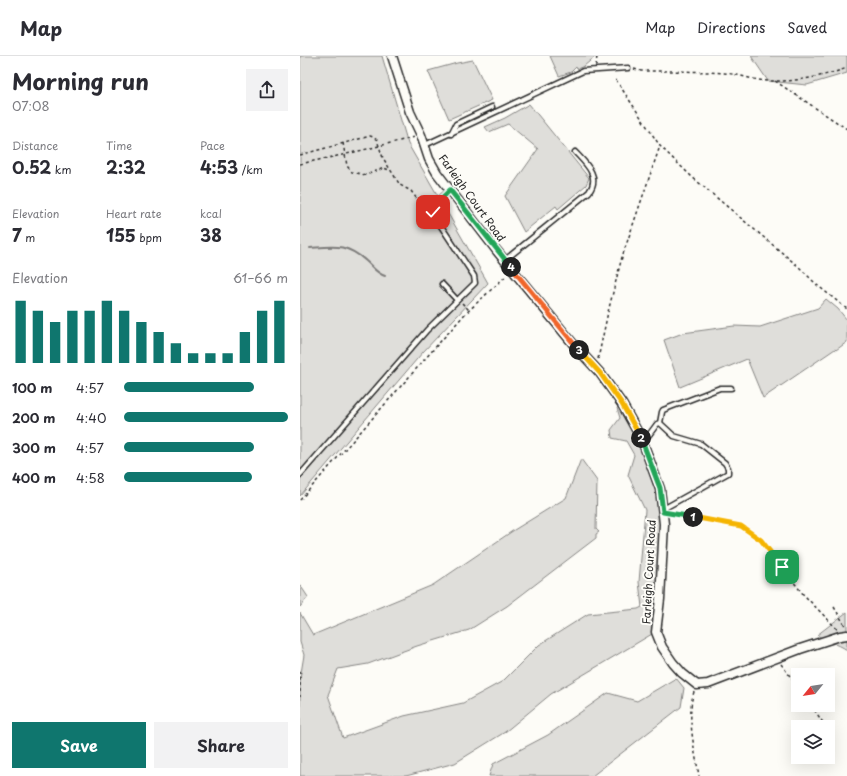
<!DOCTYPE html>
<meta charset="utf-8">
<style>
body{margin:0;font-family:"Playpen Sans",sans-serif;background:#f2f2f3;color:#2b2b33;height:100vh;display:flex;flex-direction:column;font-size:15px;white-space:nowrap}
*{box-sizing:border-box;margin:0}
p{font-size:13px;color:#7c7c81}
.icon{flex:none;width:22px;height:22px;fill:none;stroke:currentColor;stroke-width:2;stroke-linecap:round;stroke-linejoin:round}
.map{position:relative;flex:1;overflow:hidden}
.details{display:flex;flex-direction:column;background:#fff;width:300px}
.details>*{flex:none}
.needle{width:26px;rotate:240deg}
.tools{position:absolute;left:491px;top:612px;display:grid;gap:8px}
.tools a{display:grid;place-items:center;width:44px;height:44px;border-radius:0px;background:#fff;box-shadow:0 4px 16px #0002;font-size:20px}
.pin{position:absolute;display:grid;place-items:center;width:34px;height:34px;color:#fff;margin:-17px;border-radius:8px;box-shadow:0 2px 6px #0006}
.km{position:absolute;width:20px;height:20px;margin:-10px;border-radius:50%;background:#222;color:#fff;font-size:11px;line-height:20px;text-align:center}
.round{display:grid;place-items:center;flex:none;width:42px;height:42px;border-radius:0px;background:#f2f2f3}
.head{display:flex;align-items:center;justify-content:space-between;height:68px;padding:0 12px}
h1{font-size:22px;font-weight:700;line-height:30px}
.metrics{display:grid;grid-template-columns:repeat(3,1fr);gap:6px;height:68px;padding:4px 12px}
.metrics div{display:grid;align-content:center}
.metrics b{font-size:17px;font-weight:700}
.metrics small{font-size:11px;font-weight:400}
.metrics p{font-size:11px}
.chart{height:112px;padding:8px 12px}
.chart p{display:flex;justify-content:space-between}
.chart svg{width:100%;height:72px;margin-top:4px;stroke:#0f766e;stroke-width:6}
.action{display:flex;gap:8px;margin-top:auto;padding:8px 12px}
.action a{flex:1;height:46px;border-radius:0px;background:#0f766e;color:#fff;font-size:16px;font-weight:700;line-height:46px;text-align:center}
.action a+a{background:#f2f2f3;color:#2b2b33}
ul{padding:0 12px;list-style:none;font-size:13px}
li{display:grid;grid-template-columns:64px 48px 1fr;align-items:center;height:30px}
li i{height:10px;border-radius:5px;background:#0f766e}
header{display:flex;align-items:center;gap:24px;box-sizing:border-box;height:56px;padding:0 20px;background:#fff;border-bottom:1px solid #e1e1e2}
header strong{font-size:19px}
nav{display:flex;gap:22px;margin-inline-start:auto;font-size:14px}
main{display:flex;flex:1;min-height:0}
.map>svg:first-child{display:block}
</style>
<header>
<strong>Map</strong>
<nav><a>Map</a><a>Directions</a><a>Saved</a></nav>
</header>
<main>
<section class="details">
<div class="head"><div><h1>Morning run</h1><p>07:08</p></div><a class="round"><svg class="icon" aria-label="share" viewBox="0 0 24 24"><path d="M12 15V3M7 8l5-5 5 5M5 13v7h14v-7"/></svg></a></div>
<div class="metrics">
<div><p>Distance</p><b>0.52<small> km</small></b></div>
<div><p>Time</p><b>2:32</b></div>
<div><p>Pace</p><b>4:53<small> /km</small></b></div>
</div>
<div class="metrics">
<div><p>Elevation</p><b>7<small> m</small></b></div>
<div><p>Heart rate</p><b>155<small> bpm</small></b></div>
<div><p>kcal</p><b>38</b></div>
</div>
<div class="chart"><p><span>Elevation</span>61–66 m</p>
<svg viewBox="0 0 160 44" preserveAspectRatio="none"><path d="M5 44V6M15 44V12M25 44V19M35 44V12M45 44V12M55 44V6M65 44V12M75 44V19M85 44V25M95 44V32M105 44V38M115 44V38M125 44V38M135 44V25M145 44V12M155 44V6"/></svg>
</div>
<ul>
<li><b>100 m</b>4:57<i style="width:79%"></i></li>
<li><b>200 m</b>4:40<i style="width:100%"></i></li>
<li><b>300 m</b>4:57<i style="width:79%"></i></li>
<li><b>400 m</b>4:58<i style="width:78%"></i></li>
</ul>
<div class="action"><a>Save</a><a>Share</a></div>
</section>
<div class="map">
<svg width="547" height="720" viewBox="0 0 547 720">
<rect width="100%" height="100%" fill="#fdfcf7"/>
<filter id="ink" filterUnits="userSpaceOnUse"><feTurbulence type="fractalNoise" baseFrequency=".025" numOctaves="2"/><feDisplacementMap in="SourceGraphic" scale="8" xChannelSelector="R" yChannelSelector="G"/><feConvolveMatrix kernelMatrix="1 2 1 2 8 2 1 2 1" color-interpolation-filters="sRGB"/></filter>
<g filter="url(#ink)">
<g fill="#dfdeda" stroke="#858482">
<polygon points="0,0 82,0 108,88 188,227 123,296 0,440"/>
<polygon points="250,0 296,0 284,10 277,13 276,11 271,16 259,20"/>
<polygon points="451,0 547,0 547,17 507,29 468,25"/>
<polygon points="173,4 192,44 149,63 128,15 157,7"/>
<polygon points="229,48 289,122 286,129 258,153 256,150 224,176 205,140 238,93 208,68 189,76 185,71 205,62"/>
<polygon points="526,243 538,253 547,264 547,286 536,294 535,293 463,342 447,303 380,331 364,284 383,277 434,270 460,271 518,252"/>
<path d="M320,349C331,370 344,391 351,415C356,433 361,456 361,475C361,509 357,544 352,578L251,638L205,676L155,707L106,720H0V623L4,599L0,586V557L13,579L133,529L214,474L266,442L281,403L297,425L296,473L299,476L296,478V482L207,550L169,574L117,590L68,608L38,613L28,639L43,682L104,660L163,647L203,625L239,589L288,558L338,553L342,551L339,526L345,454L328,419L334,399L326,385L312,382L311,374L320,362L317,352Z"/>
<polygon points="0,529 8,541 0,551"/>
<path d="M547,556V594C537,587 527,586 517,579Z"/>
<polygon points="376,622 384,632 381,651 292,720 189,720 193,708 248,679 308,637 337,645"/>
</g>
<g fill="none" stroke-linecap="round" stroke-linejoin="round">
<path stroke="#7e7d7b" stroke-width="2" d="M10,192C35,190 46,187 66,205C73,211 76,217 85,220"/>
<g stroke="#2b2b2b" stroke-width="7">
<g id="service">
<polyline points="151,78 156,68 192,51"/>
<polyline points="125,89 283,15 328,12"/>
<path d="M205,204L289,136C301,120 285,107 275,96"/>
<polyline points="142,228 157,244"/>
<polyline points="360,367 362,356 363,354 420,332 431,332"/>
<polyline points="343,387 357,368 360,367 374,380 401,388 425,407 428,412 428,417 363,453"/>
<path d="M0,419L127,274L175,227L174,220L135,161C131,149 142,141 150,134"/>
</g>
</g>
<g stroke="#2b2b2b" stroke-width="11">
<polyline id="minor" points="92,0 110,56 121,79 129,103 137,117 197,195 275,290 300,317 322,348 342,384 360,433 364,468 360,543 356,576 362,591 373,607 382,617 397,629 408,628 500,593 540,580 547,579"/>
</g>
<g stroke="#2b2b2b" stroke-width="1.5" stroke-dasharray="3 3" stroke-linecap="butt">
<polyline points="296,10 297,0"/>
<path d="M334,13L341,15C369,15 396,15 424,17C439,18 455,25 469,25C495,26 522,21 547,12"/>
<polyline points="316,24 360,90 392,121 499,211 517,229 547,253"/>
<polyline points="475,25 547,73"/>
<polyline points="43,87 47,110 52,116 66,119 84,112 89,114"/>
<polyline points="0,99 70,80 73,81 77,84 83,102 100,129 111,135 123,151 130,154"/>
<polyline points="0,108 51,97 115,81"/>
<polyline points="162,247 169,254"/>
<polyline points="298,303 308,256 322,201 360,90"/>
<polyline points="0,444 164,259 207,219"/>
<polyline points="371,457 441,470 461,484 503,538 538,574"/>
<polyline points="534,551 546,571"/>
<polyline points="481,608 498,631"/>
<polyline points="0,615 0,641"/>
<path d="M394,636C386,659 395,695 399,720"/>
<polyline points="511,649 526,671"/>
</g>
<use href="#service" stroke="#fdfcf7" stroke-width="4"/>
<use href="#minor" stroke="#fdfcf7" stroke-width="8"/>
</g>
</g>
<g fill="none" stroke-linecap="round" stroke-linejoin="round" filter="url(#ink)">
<g stroke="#fff" stroke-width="8">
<polyline id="split-1" points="393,461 441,470 461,484 482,511"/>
</g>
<g stroke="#fff" stroke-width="8">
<polyline id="split-2" points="341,382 360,432 363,456 393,461"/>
</g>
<g stroke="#fff" stroke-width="8">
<polyline id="split-3" points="279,294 300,317 322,348 341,382"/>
</g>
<g stroke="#fff" stroke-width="8">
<polyline id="split-4" points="211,211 279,294"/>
</g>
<g stroke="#fff" stroke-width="8">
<polyline id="split-5" points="133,156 136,148 150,134 211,211"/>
</g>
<use href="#split-1" stroke="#f5b400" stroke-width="5"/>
<use href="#split-2" stroke="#22a559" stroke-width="5"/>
<use href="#split-3" stroke="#f5b400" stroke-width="5"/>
<use href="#split-4" stroke="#f0652b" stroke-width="5"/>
<use href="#split-5" stroke="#22a559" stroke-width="5"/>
</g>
<g text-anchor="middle" stroke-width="4" stroke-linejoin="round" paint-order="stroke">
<g font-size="11" fill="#2b2b2b" stroke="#fdfcf7">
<text transform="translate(172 142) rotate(54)" y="4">Farleigh Court Road</text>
<text transform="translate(349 516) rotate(-87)" y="4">Farleigh Court Road</text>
</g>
</g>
</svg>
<div class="tools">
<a><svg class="needle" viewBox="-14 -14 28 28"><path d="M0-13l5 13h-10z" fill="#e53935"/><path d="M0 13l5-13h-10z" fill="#7c7c81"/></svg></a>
<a><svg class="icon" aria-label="layers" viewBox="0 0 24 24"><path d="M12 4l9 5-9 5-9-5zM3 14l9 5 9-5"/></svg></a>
</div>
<div class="pin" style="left:482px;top:511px;background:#1e9e55"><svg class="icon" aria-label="arrive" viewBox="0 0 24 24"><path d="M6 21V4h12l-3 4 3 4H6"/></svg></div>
<div class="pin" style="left:133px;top:156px;background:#d93025"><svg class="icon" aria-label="check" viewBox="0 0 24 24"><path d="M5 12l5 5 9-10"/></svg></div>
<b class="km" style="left:393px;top:461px">1</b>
<b class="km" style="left:341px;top:382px">2</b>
<b class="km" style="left:279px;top:294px">3</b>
<b class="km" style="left:211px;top:211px">4</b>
</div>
</main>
